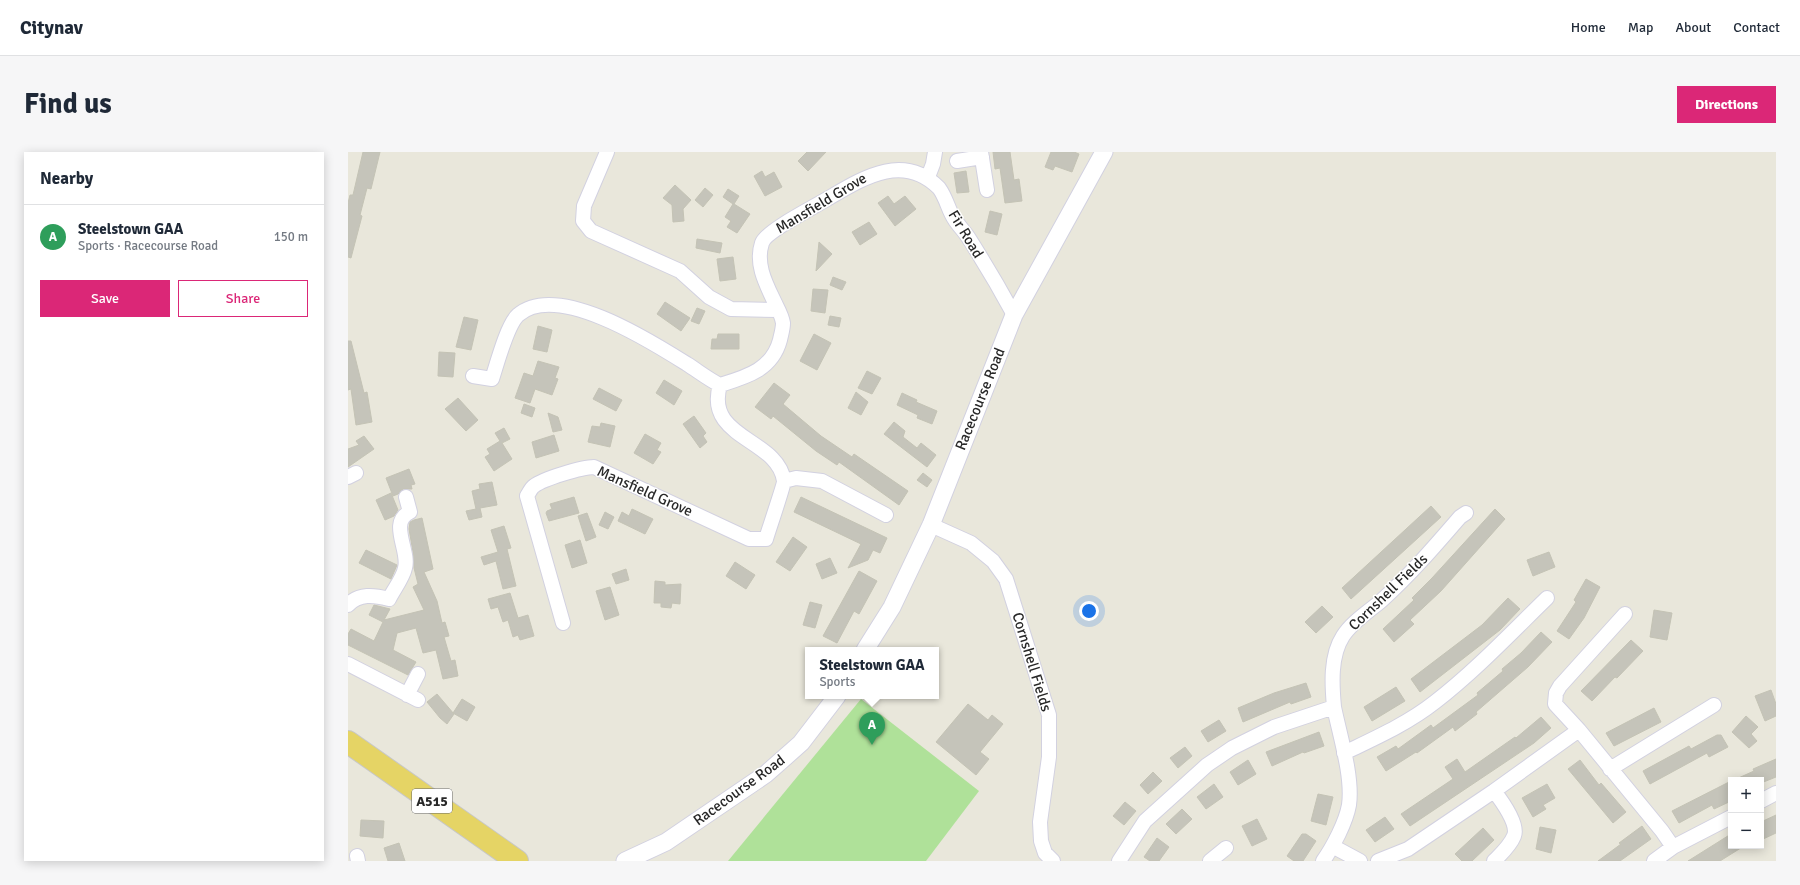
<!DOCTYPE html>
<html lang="en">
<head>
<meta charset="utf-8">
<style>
  body { margin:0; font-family:Signika,sans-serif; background:#f6f6f7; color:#1f2937 }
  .controls { position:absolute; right:12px; bottom:12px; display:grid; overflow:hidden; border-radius:0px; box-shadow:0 2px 10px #0003 }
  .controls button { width:36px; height:36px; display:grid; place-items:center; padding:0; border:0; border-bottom:1px solid #e0e1e3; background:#fff; color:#1f2937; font:20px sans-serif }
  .you { position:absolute; left:741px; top:459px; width:14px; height:14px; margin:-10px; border:3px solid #fff; border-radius:50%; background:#1a73e8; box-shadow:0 0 0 6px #1a73e833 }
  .badge { display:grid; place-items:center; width:26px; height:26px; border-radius:50%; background:#db2777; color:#fff; font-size:13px; font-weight:700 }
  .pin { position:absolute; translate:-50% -33px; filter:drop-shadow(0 1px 2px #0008) }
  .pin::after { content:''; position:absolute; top:21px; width:14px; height:12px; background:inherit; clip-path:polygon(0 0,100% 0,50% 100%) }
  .popup { position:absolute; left:457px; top:495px; width:134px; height:52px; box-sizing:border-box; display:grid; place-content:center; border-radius:0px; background:#fff; filter:drop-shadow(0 1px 3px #0005); font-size:13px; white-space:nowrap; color:#747a83 }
  .popup b { font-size:15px; color:#1f2937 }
  .popup::after { content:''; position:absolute; left:50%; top:100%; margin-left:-8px; border:8px solid transparent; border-top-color:#fff }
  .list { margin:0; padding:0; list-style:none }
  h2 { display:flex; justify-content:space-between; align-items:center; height:52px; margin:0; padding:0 16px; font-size:17px }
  h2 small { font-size:13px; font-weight:400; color:#747a83 }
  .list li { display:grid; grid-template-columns:26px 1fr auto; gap:12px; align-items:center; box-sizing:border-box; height:64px; padding:0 16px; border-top:1px solid #e0e1e3 }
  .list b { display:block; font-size:15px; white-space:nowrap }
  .list p { margin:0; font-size:13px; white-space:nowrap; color:#747a83 }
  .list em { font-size:13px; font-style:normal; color:#747a83 }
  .actions { display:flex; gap:8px; padding:12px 16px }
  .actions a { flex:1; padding:9px 0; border:1px solid #db2777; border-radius:0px; text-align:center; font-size:14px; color:#db2777 }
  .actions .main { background:#db2777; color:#fff }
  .map { position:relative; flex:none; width:1428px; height:709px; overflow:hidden; border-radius:0px }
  header { display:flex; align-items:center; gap:24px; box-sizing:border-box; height:56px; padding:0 20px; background:#fff; border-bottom:1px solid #e0e1e3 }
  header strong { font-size:19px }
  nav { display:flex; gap:22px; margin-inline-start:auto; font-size:14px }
  .intro { display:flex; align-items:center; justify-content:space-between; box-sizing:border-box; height:96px; padding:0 24px }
  h1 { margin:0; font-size:28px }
  .button { padding:10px 18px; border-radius:0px; background:#db2777; color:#fff; font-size:14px; font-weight:700 }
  main { display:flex; gap:24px; padding:0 24px }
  aside { flex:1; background:#fff; border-radius:0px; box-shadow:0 2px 10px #0003 }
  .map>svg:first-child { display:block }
</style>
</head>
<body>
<header>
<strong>Citynav</strong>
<nav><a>Home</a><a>Map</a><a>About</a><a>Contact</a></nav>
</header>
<div class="intro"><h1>Find us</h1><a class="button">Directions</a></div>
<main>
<aside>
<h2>Nearby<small></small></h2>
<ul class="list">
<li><span class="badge" style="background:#2e9e5b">A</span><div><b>Steelstown GAA</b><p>Sports · Racecourse Road</p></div><em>150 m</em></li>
</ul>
<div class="actions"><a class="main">Save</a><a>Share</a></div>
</aside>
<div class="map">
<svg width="1428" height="709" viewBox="0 0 1428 709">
  <rect width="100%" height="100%" fill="#e9e7db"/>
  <path fill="#afe199" d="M 513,547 L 631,639 L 578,709 L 380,709 Z"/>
  <path fill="#c5c4ba" stroke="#c4c3b5" d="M 15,0 L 32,0 L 23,37 L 19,36 L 12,63 L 14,64 L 3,106 L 0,105 L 0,51 L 2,43 L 5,43 Z
    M 459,0 L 478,0 L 460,19 L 450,9 Z
    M 645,0 L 662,0 L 666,28 L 671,27 L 674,49 L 657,51 L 652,16 L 647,17 Z
    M 703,0 L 726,0 L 731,2 L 724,20 L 707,14 L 705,18 L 697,15 Z
    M 414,19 L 417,25 L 426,20 L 434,35 L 417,44 L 406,24 Z
    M 618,19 L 621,40 L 609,41 L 606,21 Z
    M 327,33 L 343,48 L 335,57 L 336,69 L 325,70 L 324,53 L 315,46 Z
    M 357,36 L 365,43 L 355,55 L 347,48 Z
    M 380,37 L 391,44 L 386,52 L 402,62 L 389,81 L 379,75 L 383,69 L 377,65 L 385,52 L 375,45 Z
    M 540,44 L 546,52 L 557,44 L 568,57 L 547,74 L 530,51 Z
    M 642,59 L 654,62 L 649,83 L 637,80 Z
    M 521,70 L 529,82 L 512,93 L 504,80 Z
    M 349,87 L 374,91 L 372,101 L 348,96 Z
    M 471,90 L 484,102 L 468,119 Z
    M 385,105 L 388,127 L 372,129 L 369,107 Z
    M 485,125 L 498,130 L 494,138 L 482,133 Z
    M 465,137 L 480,138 L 477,161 L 463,159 Z
    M 317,150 L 342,166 L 333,179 L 309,162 Z
    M 349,156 L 357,159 L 351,172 L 343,169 Z
    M 482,164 L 493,166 L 491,175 L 480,173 Z
    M 116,165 L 130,168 L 123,198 L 108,195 Z
    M 190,174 L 204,178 L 199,200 L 185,197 Z
    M 370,182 L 391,182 L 391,197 L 363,197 L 364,187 L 369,187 Z
    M 466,182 L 483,191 L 469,218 L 452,209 Z
    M 0,189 L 3,189 L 16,241 L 19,240 L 24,270 L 8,273 L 3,237 L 0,238 Z
    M 91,200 L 107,201 L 105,225 L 90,224 Z
    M 190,209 L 211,215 L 207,226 L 210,227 L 204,243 L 187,237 L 182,251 L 167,246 L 176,221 L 185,224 Z
    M 519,219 L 533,226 L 524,242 L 510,236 Z
    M 316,228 L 334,239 L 326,253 L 308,241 Z
    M 426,231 L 442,243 L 435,252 L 473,284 L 504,305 L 506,302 L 560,339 L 551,353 L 491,310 L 489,313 L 468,299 L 425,264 L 423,267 L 407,255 Z
    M 251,236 L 274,248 L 268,259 L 245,247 Z
    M 508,240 L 520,250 L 513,263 L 500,256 Z
    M 554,241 L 569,248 L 568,250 L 589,259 L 584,272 L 569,266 L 570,263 L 549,253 Z
    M 110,246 L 130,268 L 118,279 L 97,257 Z
    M 176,252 L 187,256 L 184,265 L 173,261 Z
    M 200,261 L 210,265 L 214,278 L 205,280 Z
    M 346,264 L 358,281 L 355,284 L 359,290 L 352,296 L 335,272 Z
    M 546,270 L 557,279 L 555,285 L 569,296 L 573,291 L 588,303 L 579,315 L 536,282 Z
    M 253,271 L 267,274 L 262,295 L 240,290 L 244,274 L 252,275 Z
    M 156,276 L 162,287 L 154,291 L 164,307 L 146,319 L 137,305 L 142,302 L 139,297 L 152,289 L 147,281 Z
    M 297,282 L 313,291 L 309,298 L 313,300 L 305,312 L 286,301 Z
    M 206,283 L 211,299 L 188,306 L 184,290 Z
    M 16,284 L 26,297 L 0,315 L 0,297 L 11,293 L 8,289 Z
    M 61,317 L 67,332 L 63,333 L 64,337 L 55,337 L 50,342 L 45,344 L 38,326 Z
    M 575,321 L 584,328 L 579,335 L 569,328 Z
    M 144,330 L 149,353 L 132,356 L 134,365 L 121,368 L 118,359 L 128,357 L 124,339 L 132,337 L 131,332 Z
    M 43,341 L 50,358 L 46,364 L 37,368 L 28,348 Z
    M 226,345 L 231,361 L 201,369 L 198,361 L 199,359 L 204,357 L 202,352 Z
    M 453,345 L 539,386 L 532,401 L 525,398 L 520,408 L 500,416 L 513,392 L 446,360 Z
    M 1083,354 L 1093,365 L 1003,447 L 994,436 Z
    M 284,357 L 305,367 L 297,382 L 270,369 L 274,360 L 281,364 Z
    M 1147,357 L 1157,367 L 1093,439 L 1062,468 L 1066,472 L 1046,490 L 1035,477 L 1066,448 L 1064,446 L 1084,426 Z
    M 257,360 L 266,365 L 260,377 L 251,373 Z
    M 239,361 L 248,385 L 238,389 L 230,364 Z
    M 74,366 L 85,417 L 76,420 L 89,449 L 94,471 L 97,470 L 101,484 L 96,485 L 103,509 L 107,508 L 110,524 L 95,527 L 88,498 L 75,501 L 68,476 L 49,481 L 45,498 L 68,510 L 60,523 L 0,493 L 0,482 L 3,477 L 26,489 L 35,470 L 21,463 L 26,453 L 42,457 L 36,468 L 76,458 L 65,435 L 70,432 L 66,416 L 65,400 L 61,377 L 62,370 L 66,368 Z
    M 156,374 L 163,396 L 159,397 L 168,434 L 155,437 L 148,409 L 136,413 L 133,405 L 150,400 L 143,378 Z
    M 445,385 L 459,395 L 442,419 L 428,410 Z
    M 232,388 L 239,411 L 224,416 L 217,393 Z
    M 18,398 L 49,413 L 43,427 L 11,411 Z
    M 1201,400 L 1207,415 L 1185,424 L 1179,408 Z
    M 482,406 L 489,421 L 474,427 L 468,412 Z
    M 387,410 L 407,423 L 398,437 L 378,424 Z
    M 278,417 L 281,428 L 268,432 L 264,422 Z
    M 511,419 L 529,429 L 511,462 L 506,459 L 489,491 L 475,484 Z
    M 1238,427 L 1252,435 L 1236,466 L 1221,487 L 1209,479 L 1228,450 L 1226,448 Z
    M 307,429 L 317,430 L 317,433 L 333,432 L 332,452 L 324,451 L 323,456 L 313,455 L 313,451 L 306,451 Z
    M 262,435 L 271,463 L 257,468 L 248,439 Z
    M 162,441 L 170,466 L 180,463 L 186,484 L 172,488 L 170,483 L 165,485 L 160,468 L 155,470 L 150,455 L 143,457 L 140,447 Z
    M 1160,446 L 1172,457 L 1152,478 L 1072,540 L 1063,527 L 1134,473 Z
    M 462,450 L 474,453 L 467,476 L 455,473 Z
    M 974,454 L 985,465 L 968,481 L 957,470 Z
    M 1306,458 L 1324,461 L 1319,488 L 1302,485 Z
    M 1193,480 L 1204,490 L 1180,515 L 1128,560 L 1129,562 L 1107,579 L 1105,575 L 1069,601 L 1068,600 L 1038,619 L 1029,605 L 1048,594 L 1050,597 L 1083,573 L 1085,576 L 1130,543 L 1129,541 L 1155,519 L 1154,517 L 1173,501 Z
    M 1283,488 L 1295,499 L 1269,526 L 1267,525 L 1244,549 L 1233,539 Z
    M 958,531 L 963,545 L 943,552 L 942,550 L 895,570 L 890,556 L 926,541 Z
    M 1048,535 L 1057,549 L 1024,569 L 1016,555 Z
    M 1423,538 L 1428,552 L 1428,564 L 1417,569 L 1407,544 Z
    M 89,542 L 106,562 L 99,572 L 92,566 L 79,550 Z
    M 114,547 L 127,555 L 119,569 L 105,561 Z
    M 620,552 L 640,568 L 644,563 L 655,572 L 632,600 L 641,607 L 628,623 L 588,590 Z
    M 1306,556 L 1313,570 L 1266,594 L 1258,581 Z
    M 1398,564 L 1410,575 L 1403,582 L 1409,589 L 1401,596 L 1384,580 Z
    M 1193,565 L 1203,576 L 1186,591 L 1062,674 L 1053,662 L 1105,627 L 1097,615 L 1109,607 L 1117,620 L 1167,585 L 1168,586 Z
    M 871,568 L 878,579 L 860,590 L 853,579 Z
    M 971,580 L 976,594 L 956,601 L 955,600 L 924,614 L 918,600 Z
    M 1369,583 L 1373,583 L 1380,595 L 1361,605 L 1359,601 L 1302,632 L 1295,619 L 1341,594 L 1343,597 Z
    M 837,595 L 844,604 L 830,616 L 822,606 Z
    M 1428,607 L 1428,625 L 1413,631 L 1413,628 L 1386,628 L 1406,619 L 1405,617 Z
    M 900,608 L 908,622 L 890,633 L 882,620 Z
    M 1232,608 L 1251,633 L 1253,631 L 1278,660 L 1265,671 L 1220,617 Z
    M 805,620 L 814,629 L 800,642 L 792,633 Z
    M 1383,629 L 1383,649 L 1366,657 L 1364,653 L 1331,671 L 1324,659 Z
    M 866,632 L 875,645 L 858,657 L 849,645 Z
    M 1199,632 L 1207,646 L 1195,653 L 1198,657 L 1185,665 L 1174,646 Z
    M 970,642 L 985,645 L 978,673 L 963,669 Z
    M 777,650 L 788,659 L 776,673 L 765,664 Z
    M 834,657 L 844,667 L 828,682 L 818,672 Z
    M 1428,663 L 1428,681 L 1413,688 L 1413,670 Z
    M 1037,665 L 1046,677 L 1027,690 L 1018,678 Z
    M 909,667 L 919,687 L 904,694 L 894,674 Z
    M 13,668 L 36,669 L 35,686 L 12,684 Z
    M 1294,674 L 1303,687 L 1272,709 L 1250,709 L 1273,692 L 1271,691 Z
    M 1192,675 L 1208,678 L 1203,701 L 1188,697 Z
    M 1135,676 L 1146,688 L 1124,709 L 1114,709 L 1107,702 Z
    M 954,682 L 958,682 L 968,689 L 955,709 L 946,709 L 939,704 Z
    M 1383,682 L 1383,694 L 1396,694 L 1372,709 L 1340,709 Z
    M 809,686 L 821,695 L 811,709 L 802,709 L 796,705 Z
    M 51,691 L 57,709 L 40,709 L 36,696 Z"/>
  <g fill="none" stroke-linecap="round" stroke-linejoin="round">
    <defs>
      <path id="minor" d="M 259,0 L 236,54 L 235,69 L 243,79 L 332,119 L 361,145 L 383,157 L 430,158
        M 633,0 L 639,38
        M 609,9 L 634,5
        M 580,25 L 585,12 L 587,0
        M 125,224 L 144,227 C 149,212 159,173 170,163 C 209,129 304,190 339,212 C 350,219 360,227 372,233 C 398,225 424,218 432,188 C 433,183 435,177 435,171 C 434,164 430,157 427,151 C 418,132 407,112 414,91 C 418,79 466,55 479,47 C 515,26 555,0 591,36 C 599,47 600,58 607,68 C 611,74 616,79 620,85 C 636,110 652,137 666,163
        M 0,325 L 8,321
        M 436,329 L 448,326 L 474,329 L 538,363
        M 583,373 L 623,391 L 645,409 L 658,427 L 701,563 L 701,605 L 692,670 L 693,689 L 697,701 L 705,709
        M 0,453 C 11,441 26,443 41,447 C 46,437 55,426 57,416 C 62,399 40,370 62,360 L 58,345
        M 215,471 L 179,344 C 181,341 183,336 186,334 C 195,327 234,315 246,315 L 401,387 L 418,387 C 420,380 436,333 436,329 C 430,286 356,287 372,233
        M 0,512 L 70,548
        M 59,543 L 70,522
        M 1231,578 L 1207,552 L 1208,541 L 1212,534 L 1277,462
        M 996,601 C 1027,586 1059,572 1087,550 C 1127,519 1162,482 1199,446
        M 1262,617 L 1366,553
        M 1146,639 L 1231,578 L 1314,679 L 1325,695 L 1306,709
        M 1413,649 L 1428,641
        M 986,695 L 1012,709
        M 1325,695 L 1383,665
        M 9,704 L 10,709
        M 771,709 L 797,669 L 859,613 L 884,596 L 926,575 L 986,555 C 984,533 982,504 995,484 C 1004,470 1020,460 1033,449 C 1062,423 1087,394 1112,365 L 1118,361
        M 862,709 L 878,696
        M 975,709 C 985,695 998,670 1001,653 C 1005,625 992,584 986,555
        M 1030,709 L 1060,697 L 1146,639 C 1153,648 1171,672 1166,684 C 1162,694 1153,702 1146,709"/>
      <path id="tertiary" d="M 517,498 L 544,455 L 583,373 L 666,163 L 756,0
        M 277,709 L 318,690 L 418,622 L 453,591 L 489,544"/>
      <path id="trunk" d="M 0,590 L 169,709"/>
    </defs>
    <use href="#minor" stroke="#d2d1e0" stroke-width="16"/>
    <use href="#tertiary" stroke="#d2d1e0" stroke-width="19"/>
    <use href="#trunk" stroke="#c7c7c7" stroke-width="24"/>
    <use href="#minor" stroke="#fff" stroke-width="14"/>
    <use href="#tertiary" stroke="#fff" stroke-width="17"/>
    <use href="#trunk" stroke="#e5d465" stroke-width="22"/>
  </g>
  <g text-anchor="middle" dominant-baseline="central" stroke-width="3" stroke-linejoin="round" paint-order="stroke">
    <rect fill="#fff" stroke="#686868" stroke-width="1" x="64" y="637" width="40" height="24" rx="3"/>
    <g font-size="14" font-weight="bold" fill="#282828">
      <text x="84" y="649">A515</text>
    </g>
    <g font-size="15" fill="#282828" stroke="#fff">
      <text transform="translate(473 51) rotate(-31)">Mansfield Grove</text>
      <text transform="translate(618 82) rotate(59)">Fir Road</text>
      <text transform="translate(632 247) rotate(-68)">Racecourse Road</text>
      <text transform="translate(297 339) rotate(24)">Mansfield Grove</text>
      <text transform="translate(1040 440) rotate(-44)">Cornshell Fields</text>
      <text transform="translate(684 510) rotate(73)">Cornshell Fields</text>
      <text transform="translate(391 638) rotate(-36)">Racecourse Road</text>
    </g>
  </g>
</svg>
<div class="controls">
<button>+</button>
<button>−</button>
</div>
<div class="you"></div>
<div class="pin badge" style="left:524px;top:593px;background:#2e9e5b">A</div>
<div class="popup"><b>Steelstown GAA</b>Sports</div>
</div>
</main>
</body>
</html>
